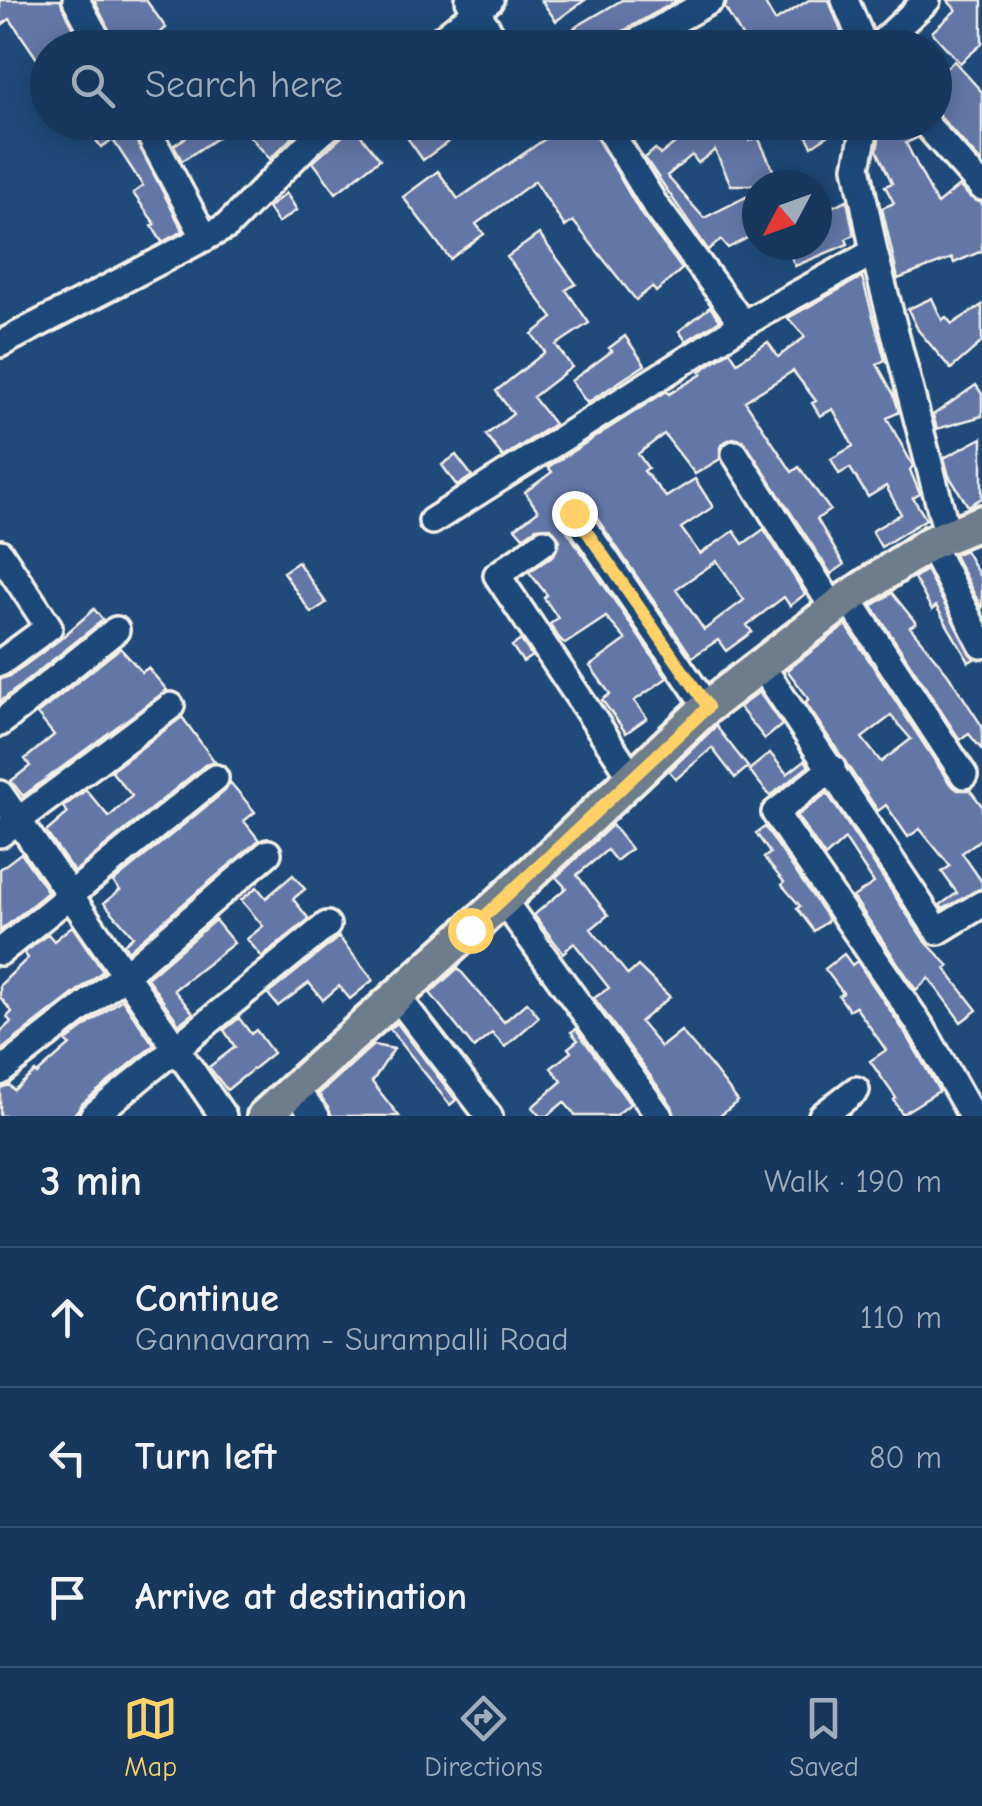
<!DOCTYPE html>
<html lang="en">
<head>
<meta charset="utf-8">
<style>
  body { margin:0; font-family:"Comic Neue",sans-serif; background:#203f62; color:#f1f3f6 }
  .compass { position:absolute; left:742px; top:170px; width:90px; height:90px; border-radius:50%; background:#17385c; box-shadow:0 5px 25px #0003; rotate:229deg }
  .stop { position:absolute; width:30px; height:30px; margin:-22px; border:8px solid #ffd166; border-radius:50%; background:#fff }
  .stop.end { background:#ffd166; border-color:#fff; box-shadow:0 2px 10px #0008 }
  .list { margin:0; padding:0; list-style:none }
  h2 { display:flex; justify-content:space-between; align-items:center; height:130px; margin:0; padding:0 40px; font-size:42px }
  h2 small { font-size:32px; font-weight:400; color:#9eacbb }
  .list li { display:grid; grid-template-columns:65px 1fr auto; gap:30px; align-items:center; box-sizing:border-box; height:140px; padding:0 40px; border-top:2px solid #365272 }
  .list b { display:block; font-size:38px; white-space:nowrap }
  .list p { margin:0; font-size:32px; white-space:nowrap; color:#9eacbb }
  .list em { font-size:32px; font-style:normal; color:#9eacbb }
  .icon { flex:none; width:55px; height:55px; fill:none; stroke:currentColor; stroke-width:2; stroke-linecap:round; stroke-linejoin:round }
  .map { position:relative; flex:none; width:982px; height:1116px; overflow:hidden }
  .search { position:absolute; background:#17385c; box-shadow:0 5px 25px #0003; left:30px; right:30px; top:30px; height:110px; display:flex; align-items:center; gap:25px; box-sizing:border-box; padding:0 35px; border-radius:55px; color:#9eacbb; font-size:38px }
  .sheet { height:550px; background:#17385c }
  nav { display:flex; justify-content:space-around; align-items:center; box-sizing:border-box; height:140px; border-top:2px solid #365272; background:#17385c; font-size:28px; color:#9eacbb }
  nav a { display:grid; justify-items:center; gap:5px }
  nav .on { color:#ffd166 }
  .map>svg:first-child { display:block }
</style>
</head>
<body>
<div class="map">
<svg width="982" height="1116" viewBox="0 0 982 1116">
  <rect width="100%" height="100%" fill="#1f4a7a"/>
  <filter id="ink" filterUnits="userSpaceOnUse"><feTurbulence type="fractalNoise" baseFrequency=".01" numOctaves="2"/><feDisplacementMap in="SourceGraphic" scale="20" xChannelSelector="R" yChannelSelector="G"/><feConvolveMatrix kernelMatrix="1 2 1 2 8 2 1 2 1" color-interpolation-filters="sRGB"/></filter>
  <g filter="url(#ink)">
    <path fill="#6377a7" stroke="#f4f1e8" stroke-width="2.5" fill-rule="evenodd" d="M 0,0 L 60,0 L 81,43 L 75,48 L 48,48 L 48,75 L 10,19 L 0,26 Z
      M 94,0 L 146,0 L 166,28 L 140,48 L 118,48 Z
      M 541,0 L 585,0 L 556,21 Z
      M 622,0 L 678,0 L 618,34 L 605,48 L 588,48 L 574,28 Z
      M 727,0 L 763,0 L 775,21 L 809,0 L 829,0 L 845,42 L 836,48 L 749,48 L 725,8 Z
      M 947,0 L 982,0 L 982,44 L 960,63 L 932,32 L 956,10 Z
      M 954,61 L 982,92 L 982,163 L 934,110 L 934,78 Z
      M 98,122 L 127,122 L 183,231 L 162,242 L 152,226 L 155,224 L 133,193 L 143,186 L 113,140 L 101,147 L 88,129 Z
      M 211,122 L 220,136 L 182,161 L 174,145 Z
      M 237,122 L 308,122 L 270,159 Z
      M 350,122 L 380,159 L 336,193 L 313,162 L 345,134 Z
      M 396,122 L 434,122 L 448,142 L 423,160 Z
      M 557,122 L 588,122 L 641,214 L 682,269 L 656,292 L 652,287 L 636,300 L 573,221 L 565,227 L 535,181 L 476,224 L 484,234 L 450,259 L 403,197 L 438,171 L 458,199 L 561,128 Z
      M 709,122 L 737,122 L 749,141 L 758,137 L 780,185 L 731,185 L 715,150 L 698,163 L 692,155 L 667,176 L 704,218 L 746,197 L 757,218 L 757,233 L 728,248 L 721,240 L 708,250 L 645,158 L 655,149 L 660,155 L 696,126 L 699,129 Z
      M 799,122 L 849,122 L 812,146 Z
      M 908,122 L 917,138 L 906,143 L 937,204 L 959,186 L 971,198 L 982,203 L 982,251 L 954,263 L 952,258 L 898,279 L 882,208 L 894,203 L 885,186 L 892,183 L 877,150 L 880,134 Z
      M 286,193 L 297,210 L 278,223 L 268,208 Z
      M 847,200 L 854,235 L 846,239 L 848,244 L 795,266 L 786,245 L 817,245 L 817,213 Z
      M 539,234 L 576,284 L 566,290 L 589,323 L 556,345 L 572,367 L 533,397 L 554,424 L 503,457 L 486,435 L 513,414 L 496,391 L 545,352 L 532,334 L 553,318 L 507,257 Z
      M 862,277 L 885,360 L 877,364 L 894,395 L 899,412 L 887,418 L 913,466 L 910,470 L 920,494 L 913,498 L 926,519 L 881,547 L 872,531 L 901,514 L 886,486 L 868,497 L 850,468 L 839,474 L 831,459 L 853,446 L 833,409 L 820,416 L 812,403 L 816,401 L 793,371 L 745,401 L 792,472 L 799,467 L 830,510 L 817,519 L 844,565 L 831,574 L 743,440 L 733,438 L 726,441 L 720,447 L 720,459 L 695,474 L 664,434 L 638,454 L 648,468 L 644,471 L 666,497 L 695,479 L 713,507 L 681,528 L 700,554 L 734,531 L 743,544 L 764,529 L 805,594 L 790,606 L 784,597 L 747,625 L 752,632 L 726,651 L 718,640 L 692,657 L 587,504 L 574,497 L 564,500 L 558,513 L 561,522 L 667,678 L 634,701 L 647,718 L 626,733 L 602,700 L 610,694 L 590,666 L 626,640 L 606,617 L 565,644 L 559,638 L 550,624 L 558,618 L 544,598 L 547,595 L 529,572 L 554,555 L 560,540 L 550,527 L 536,528 L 523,537 L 515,528 L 538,511 L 525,492 L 552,472 L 548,467 L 667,391 L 669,394 L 702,374 L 700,372 L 707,366 L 730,351 L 737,362 L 768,342 L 778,357 L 805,337 L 788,318 ZM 717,561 L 744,600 L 704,630 L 676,589 Z
      M 932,298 L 942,320 L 946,317 L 952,324 L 982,305 L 982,342 L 951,369 L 918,330 L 908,309 Z
      M 710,307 L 720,320 L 686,341 L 679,331 Z
      M 625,336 L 645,365 L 587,403 L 571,381 L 612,351 L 609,348 Z
      M 976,385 L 982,394 L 982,416 L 937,429 L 933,415 Z
      M 982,438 L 982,498 L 968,506 L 949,476 L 944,458 Z
      M 456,455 L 472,476 L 457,486 L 442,465 Z
      M 965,550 L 982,580 L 982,609 L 954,555 Z
      M 298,562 L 326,603 L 311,613 L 283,572 Z
      M 926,570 L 974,659 L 969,662 L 936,606 L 932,610 L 914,578 Z
      M 892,593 L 916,623 L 910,627 L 948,674 L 982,726 L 982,750 L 969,734 L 960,740 L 872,606 Z
      M 94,609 L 103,620 L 0,702 L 0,679 L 10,676 L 59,640 Z
      M 846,625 L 950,784 L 958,790 L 970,790 L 982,806 L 982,838 L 962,853 L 982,882 L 982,888 L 943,909 L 940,905 L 957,893 L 942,872 L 950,866 L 920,829 L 908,837 L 886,805 L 878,811 L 805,702 L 809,699 L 787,670 ZM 891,716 L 911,739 L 881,762 L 862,738 Z
      M 521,640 L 532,656 L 523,662 L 512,646 Z
      M 120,648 L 142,672 L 148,668 L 167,690 L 23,796 L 11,781 L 30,766 L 25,759 L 54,735 L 37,714 Z
      M 759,692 L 782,725 L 765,739 L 739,707 Z
      M 182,717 L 215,762 L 205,765 L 74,872 L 46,832 L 68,813 L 63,807 L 86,790 L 109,817 L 132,796 L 111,771 Z
      M 716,726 L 748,767 L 735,778 L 712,748 L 676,779 L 669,771 Z
      M 770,753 L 787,774 L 805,760 L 809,766 L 770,796 L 749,770 Z
      M 230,782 L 255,812 L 244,821 L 259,840 L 128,951 L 124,944 L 133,936 L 104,903 L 120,890 L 113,882 L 225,791 Z
      M 827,793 L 924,940 L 949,966 L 945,969 L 977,1010 L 961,1022 L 929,978 L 916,990 L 853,897 L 874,883 L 845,839 L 825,857 L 797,816 Z
      M 612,825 L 631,849 L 616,861 L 607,850 L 577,875 L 608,915 L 591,929 L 628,975 L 638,966 L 670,997 L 640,1022 L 661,1047 L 681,1031 L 712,1067 L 738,1101 L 720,1116 L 675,1116 L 672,1106 L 594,998 L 609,988 L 574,943 L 563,953 L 534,915 L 566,888 L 556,877 Z
      M 765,827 L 829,920 L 814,931 L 797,908 L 800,906 L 782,885 L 784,882 L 764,858 L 770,853 L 756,833 Z
      M 21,853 L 48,892 L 0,931 L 0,869 Z
      M 293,875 L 305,889 L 293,899 L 309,919 L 262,957 L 247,939 L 263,926 L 241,900 L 257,887 L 266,898 Z
      M 215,920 L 234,943 L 174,990 L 193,1013 L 179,1024 L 147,978 Z
      M 72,926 L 103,971 L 0,1051 L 0,1032 L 11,1022 L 7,1017 L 12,1012 L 0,997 L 0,985 L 28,958 L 24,953 L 48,934 L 54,941 Z
      M 339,937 L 373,980 L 350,999 L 339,986 L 323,1000 L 309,983 L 278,1006 L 268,994 Z
      M 844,954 L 852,965 L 857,961 L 908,1037 L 939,1091 L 902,1114 L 894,1100 L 896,1098 L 870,1061 L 886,1050 L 855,1006 L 849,1010 L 839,996 L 843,993 L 825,969 Z
      M 458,968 L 504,1022 L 527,1002 L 539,1017 L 505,1047 L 492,1033 L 474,1048 L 430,993 Z
      M 122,999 L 154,1045 L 83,1103 L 73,1116 L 0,1116 L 0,1088 L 9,1085 L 14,1090 L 35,1072 L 37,1074 L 70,1045 L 66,1041 Z
      M 239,1018 L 251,1034 L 256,1030 L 273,1053 L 227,1090 L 209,1067 L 235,1047 L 224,1030 Z
      M 397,1023 L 456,1100 L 450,1105 L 390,1029 Z
      M 576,1029 L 630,1104 L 615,1116 L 576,1116 L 564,1102 L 547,1116 L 540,1116 L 532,1107 L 562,1081 L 551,1068 L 571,1052 L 568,1048 L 578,1040 L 571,1032 Z
      M 373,1045 L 394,1049 L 372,1082 L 399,1116 L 332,1116 L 319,1094 Z"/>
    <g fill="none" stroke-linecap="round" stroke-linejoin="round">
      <defs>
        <path id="minor" d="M 76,0 L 102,48
          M 469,0 L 500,48
          M 845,0 L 865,48
          M 430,48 L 490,0
          M 626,48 L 711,0
          M 876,48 L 927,0
          M 143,122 L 205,238
          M 604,122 L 655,205 L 743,324
          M 866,122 L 857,167 L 874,252 L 948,537
          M 924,122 L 982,187
          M 0,344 L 227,226 L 311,141 L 334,122
          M 735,454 L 834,609
          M 574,513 L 707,707
          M 432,521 L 743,324 L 874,252
          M 544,542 L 497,575 L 632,777
          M 930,543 L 982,645
          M 0,553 L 49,627 L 0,663
          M 848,598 L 964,775
          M 761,665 L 938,931 L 982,904
          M 0,723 L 116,630
          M 832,768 L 775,813 L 922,1028 L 972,1116
          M 0,794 L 223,1116
          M 0,834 L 171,706
          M 503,900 L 659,1116
          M 0,952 L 215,778
          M 396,995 L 489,1116
          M 0,1072 L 127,973 L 268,853
          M 294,1089 L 316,1116
          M 93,1116 L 327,925
          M 822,1116 L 856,1090"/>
        <path id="major" d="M 264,1116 L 503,900 L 707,707 L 848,598 L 930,543 L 982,522"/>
      </defs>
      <use href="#minor" stroke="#f4f1e8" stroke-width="32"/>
      <use href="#major" stroke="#f4f1e8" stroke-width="40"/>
      <use href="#minor" stroke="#1f4a7a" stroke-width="25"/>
      <use href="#major" stroke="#6d7d8c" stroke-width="32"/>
    </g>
  </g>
  <g fill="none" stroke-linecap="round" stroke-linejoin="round" filter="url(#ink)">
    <path stroke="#ffd166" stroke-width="12" d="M 470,930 L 708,707 L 574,513"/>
  </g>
</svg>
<svg class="compass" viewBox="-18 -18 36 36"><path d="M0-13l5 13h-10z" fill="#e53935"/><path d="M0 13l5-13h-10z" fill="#9eacbb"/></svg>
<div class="stop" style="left:470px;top:930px"></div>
<div class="stop end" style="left:574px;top:513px"></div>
<div class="search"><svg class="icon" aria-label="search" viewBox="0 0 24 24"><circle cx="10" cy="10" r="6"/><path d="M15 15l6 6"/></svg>Search here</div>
</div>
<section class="sheet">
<h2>3 min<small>Walk · 190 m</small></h2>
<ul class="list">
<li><svg class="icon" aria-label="ahead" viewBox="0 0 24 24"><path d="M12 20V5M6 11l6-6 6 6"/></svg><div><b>Continue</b><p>Gannavaram - Surampalli Road</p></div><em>110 m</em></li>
<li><svg class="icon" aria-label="left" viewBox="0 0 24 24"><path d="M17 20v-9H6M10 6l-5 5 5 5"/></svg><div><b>Turn left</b></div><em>80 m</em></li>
<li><svg class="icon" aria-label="arrive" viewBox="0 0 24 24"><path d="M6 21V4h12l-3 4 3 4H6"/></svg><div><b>Arrive at destination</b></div></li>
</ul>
</section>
<nav>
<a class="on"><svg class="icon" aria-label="map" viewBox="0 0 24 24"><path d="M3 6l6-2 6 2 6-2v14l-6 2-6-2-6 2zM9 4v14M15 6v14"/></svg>Map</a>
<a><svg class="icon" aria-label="directions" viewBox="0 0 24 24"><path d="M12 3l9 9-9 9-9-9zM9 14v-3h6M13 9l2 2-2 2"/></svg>Directions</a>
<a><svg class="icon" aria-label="saved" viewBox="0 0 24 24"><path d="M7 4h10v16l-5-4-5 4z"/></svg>Saved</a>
</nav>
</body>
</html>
